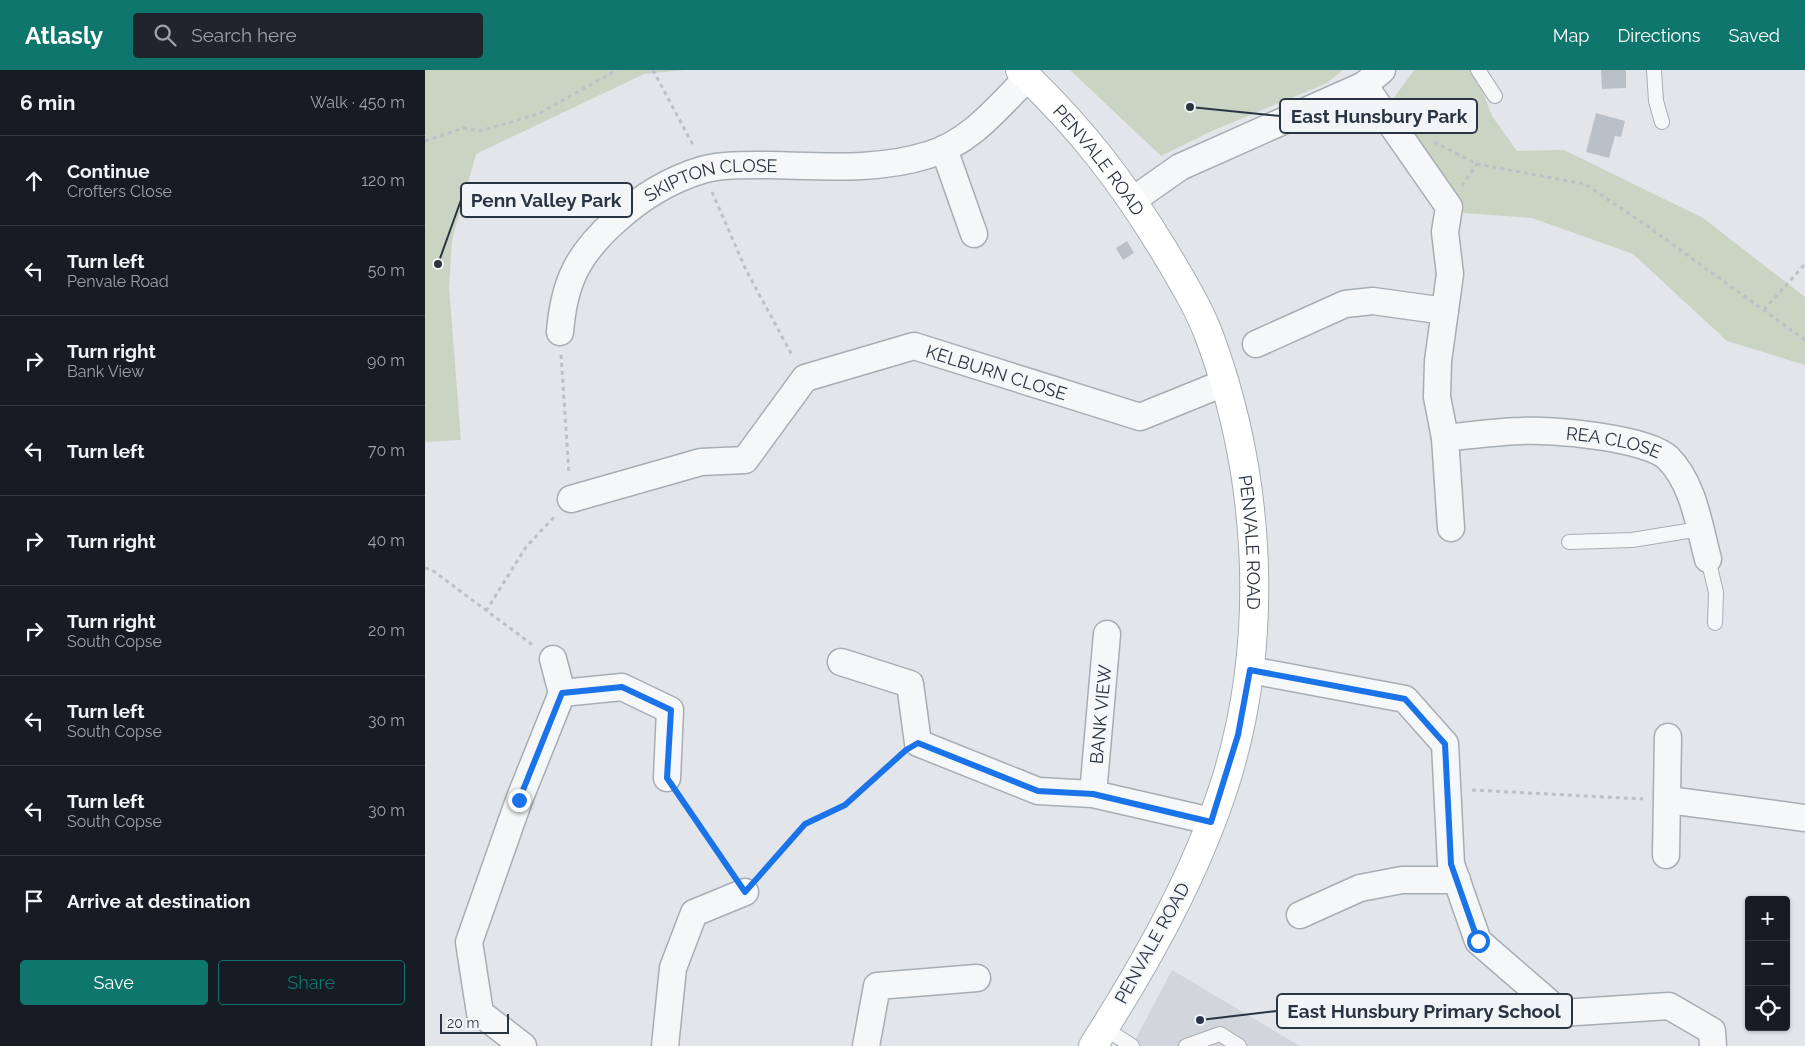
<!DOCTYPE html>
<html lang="en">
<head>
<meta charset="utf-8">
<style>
  body { margin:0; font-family:Raleway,sans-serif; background:#20242c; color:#f1f3f6 }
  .controls { position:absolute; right:15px; bottom:15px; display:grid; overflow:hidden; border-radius:5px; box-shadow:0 1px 4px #0004 }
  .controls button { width:45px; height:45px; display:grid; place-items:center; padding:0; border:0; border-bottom:1px solid #363941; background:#171b24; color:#f1f3f6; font:25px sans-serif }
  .scale { position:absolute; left:15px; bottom:12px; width:69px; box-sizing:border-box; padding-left:5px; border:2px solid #2a3543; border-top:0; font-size:14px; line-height:18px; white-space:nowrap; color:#2a3543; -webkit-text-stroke:4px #f2f5f8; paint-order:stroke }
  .stop { position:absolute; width:15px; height:15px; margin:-11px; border:4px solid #1a73e8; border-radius:50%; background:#fff }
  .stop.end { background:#1a73e8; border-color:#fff; box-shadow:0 1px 5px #0008 }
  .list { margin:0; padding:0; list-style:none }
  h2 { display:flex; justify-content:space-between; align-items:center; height:65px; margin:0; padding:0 20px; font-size:21px }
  h2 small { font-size:16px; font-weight:400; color:#9ea1a6 }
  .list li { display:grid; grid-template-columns:32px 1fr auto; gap:15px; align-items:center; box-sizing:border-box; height:90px; padding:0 20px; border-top:1px solid #363941 }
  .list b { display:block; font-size:19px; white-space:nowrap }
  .list p { margin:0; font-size:16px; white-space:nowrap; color:#9ea1a6 }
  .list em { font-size:16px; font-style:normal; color:#9ea1a6 }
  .actions { display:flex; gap:10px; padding:15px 20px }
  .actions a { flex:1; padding:11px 0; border:1px solid #0f766e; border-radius:5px; text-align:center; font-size:18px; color:#0f766e }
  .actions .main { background:#0f766e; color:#fff }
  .icon { flex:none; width:28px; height:28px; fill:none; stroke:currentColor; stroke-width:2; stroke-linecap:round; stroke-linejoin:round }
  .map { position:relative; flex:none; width:1380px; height:976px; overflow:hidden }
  header { display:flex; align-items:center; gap:30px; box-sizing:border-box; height:70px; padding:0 25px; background:#0f766e; color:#fff }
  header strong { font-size:24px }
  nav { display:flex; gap:28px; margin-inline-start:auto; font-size:18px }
  .search { width:350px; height:45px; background:#20242c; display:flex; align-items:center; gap:12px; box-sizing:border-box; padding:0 18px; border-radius:5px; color:#9ea1a6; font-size:19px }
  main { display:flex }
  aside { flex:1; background:#171b24 }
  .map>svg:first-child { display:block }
</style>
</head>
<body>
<header>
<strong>Atlasly</strong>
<div class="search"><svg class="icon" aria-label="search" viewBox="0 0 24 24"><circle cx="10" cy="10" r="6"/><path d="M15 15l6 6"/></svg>Search here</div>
<nav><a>Map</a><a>Directions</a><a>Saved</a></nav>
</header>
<main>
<aside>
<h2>6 min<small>Walk · 450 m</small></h2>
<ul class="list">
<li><svg class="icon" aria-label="ahead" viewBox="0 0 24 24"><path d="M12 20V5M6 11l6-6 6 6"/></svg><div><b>Continue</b><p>Crofters Close</p></div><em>120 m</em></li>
<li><svg class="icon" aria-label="left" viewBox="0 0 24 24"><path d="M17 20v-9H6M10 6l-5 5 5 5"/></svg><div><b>Turn left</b><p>Penvale Road</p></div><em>50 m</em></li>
<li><svg class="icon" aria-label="right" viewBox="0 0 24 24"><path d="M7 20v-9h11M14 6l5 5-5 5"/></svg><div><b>Turn right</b><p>Bank View</p></div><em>90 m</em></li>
<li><svg class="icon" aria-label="left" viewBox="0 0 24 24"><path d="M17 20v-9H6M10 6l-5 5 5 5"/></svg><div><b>Turn left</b></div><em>70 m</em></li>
<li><svg class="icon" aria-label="right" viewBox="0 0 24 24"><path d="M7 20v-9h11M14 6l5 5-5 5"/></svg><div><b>Turn right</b></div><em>40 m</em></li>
<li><svg class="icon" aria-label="right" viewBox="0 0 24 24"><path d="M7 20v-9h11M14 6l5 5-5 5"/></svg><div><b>Turn right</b><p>South Copse</p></div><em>20 m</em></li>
<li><svg class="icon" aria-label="left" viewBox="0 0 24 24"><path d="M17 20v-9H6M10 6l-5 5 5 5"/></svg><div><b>Turn left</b><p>South Copse</p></div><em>30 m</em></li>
<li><svg class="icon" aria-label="left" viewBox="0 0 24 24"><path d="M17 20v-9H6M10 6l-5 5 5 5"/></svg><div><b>Turn left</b><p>South Copse</p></div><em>30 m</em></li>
<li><svg class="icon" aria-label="arrive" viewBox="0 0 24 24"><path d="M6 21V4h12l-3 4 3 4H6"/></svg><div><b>Arrive at destination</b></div></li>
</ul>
<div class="actions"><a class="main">Save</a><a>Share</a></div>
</aside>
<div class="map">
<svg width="1380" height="976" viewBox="0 0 1380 976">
  <rect width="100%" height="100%" fill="#e2e6ea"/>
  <path fill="#d0d6dc" d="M 747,900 L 875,976 L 707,976 Z"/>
  <path fill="#c9d4c3" d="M 0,0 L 260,0 L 219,4 L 51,84 L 27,170 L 24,217 L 36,370 L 0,372 Z
    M 645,0 L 918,0 L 902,13 L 789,60 L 736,86 Z
    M 989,0 L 1045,0 L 1052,7 L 1067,46 L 1092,81 L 1139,80 L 1278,148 L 1380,227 L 1380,295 L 1302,271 L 1208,184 L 1107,148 L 1039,143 L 966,32 Z"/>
  <path fill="#b9c0c8" d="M 1176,0 L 1201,0 L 1201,18 L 1177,19 Z
    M 1171,43 L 1200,51 L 1196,67 L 1190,66 L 1184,88 L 1161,82 Z
    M 702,171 L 709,183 L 698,190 L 691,178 Z"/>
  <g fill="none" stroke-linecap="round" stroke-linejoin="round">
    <defs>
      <path id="lane" d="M 1053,0 L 1070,26
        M 1229,0 L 1231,31 L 1237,52
        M 1144,472 L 1207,470 L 1275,459
        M 1283,489 L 1291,522 L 1290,553
        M 679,958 L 707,976
        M 761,976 L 795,964 L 814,976"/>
      <g id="street">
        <path d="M 939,15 L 1024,137 L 1020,162 L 1025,204 L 1013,291 L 1012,327 L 1020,368 L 1026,458"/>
        <path d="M 519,79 L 549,164"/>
        <path d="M 708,130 L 755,97 L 939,15 L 957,0"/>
        <path id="s1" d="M 135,262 C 139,213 152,185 190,151 C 215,128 244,110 277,100 C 298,94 323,95 345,95 C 397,96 453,101 503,85 C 545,73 573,37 603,7"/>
        <path d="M 831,274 L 920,234 L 948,231 L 1020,241"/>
        <path id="s2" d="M 1020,368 C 1045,365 1071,362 1096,361 C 1126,359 1223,368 1243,388 C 1269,414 1274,456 1283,489"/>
        <path id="s3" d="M 146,429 L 276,392 L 320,390 L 380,308 L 489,276 L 715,347 L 799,313"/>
        <path d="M 416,592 L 485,614 L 493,673 L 613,721 L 668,724 L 786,751"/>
        <path d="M 825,600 L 980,629 L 1020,674 L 1026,794 L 1053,871 L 1136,943 L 1244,936 L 1287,961 L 1288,976"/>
        <path d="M 137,623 L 197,617 L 245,640 L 242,708"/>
        <path id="s4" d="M 668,724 L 682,564"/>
        <path d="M 1243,730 L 1380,748"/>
        <path d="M 1241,785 L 1243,667"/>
        <path d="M 875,845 L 935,818 L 977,810 L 1032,810"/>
        <path d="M 98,976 L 55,943 L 44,872 L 94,730 L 137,623 L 128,589"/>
        <path d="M 240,976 L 248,898 L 269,843 L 320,822"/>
        <path d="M 441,976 L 452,916 L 552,908"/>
      </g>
      <g id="secondary">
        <path id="s5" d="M 595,0 C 655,57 697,111 740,182 C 756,209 774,238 785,268 C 836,407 845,568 801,710 C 771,805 721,893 668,976"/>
      </g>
    </defs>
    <use href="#lane" stroke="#a7adb5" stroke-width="16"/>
    <use href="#street" stroke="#a7adb5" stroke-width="29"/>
    <use href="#secondary" stroke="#a7adb5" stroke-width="30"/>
    <path stroke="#bcc1c6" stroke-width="3" stroke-dasharray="4 4" stroke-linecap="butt" d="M 228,0 L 269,77
      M 0,71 L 38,58 L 55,61 L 113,44 L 192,0
      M 1009,72 L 1052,94 L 1160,114 L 1218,153 L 1380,270
      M 1037,116 L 1052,94
      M 287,122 L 321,200 L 368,287
      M 1339,240 L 1380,194
      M 136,285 L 144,404
      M 0,498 L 7,500 L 109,576
      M 61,541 L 101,477 L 130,446
      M 1047,720 L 1218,729
      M 256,728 L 306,801
      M 335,804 L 381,754 L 420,735 L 474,686"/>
    <use href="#lane" stroke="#f5f7f9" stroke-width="14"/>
    <use href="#street" stroke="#f5f7f9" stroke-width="26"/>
    <use href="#secondary" stroke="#fff" stroke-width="28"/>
  </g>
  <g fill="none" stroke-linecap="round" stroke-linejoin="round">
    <path stroke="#1a73e8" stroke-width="6" d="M 94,730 L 137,623 L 197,617 L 246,640 L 242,708 L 320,822 L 380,754 L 420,735 L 481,680 L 493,673 L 613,721 L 668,724 L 786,752 L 813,665 L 825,600 L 980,629 L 1020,674 L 1026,794 L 1053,871"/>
  </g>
  <g text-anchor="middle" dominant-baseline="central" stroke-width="4" stroke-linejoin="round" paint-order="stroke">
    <g font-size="18" fill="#2a3543" stroke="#f2f5f8">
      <text stroke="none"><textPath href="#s5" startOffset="120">PENVALE ROAD</textPath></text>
      <text stroke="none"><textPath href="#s1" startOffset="236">SKIPTON CLOSE</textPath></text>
      <text stroke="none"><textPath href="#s3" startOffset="481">KELBURN CLOSE</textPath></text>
      <text stroke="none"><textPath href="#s2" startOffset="170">REA CLOSE</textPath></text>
      <text stroke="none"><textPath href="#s5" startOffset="540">PENVALE ROAD</textPath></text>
      <text stroke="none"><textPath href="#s4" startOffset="80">BANK VIEW</textPath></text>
      <text transform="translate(727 873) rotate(-61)">PENVALE ROAD</text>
    </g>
  </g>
  <path fill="none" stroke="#2a3543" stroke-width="2" d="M765 37L855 46M13 194L36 130M775 950L852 941"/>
  <g fill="#2a3543" stroke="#f2f5f8" stroke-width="2">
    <circle cx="765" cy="37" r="5"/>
    <circle cx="13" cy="194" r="5"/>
    <circle cx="775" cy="950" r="5"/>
  </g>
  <g fill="#f2f5f8" stroke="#2a3543" stroke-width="2">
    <rect x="855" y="29" width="197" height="34" rx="5"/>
    <rect x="36" y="113" width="171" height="34" rx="5"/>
    <rect x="852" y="924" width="295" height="34" rx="5"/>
  </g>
  <g font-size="19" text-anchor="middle" font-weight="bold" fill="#2a3543">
    <text x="954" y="53">East Hunsbury Park</text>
    <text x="121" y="137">Penn Valley Park</text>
    <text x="999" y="948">East Hunsbury Primary School</text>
  </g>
</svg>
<div class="controls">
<button>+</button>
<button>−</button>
<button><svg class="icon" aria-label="locate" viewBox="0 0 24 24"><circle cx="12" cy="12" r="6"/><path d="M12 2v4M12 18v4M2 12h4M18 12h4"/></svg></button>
</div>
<div class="scale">20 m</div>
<div class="stop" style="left:1053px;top:871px"></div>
<div class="stop end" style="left:94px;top:730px"></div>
</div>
</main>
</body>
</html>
